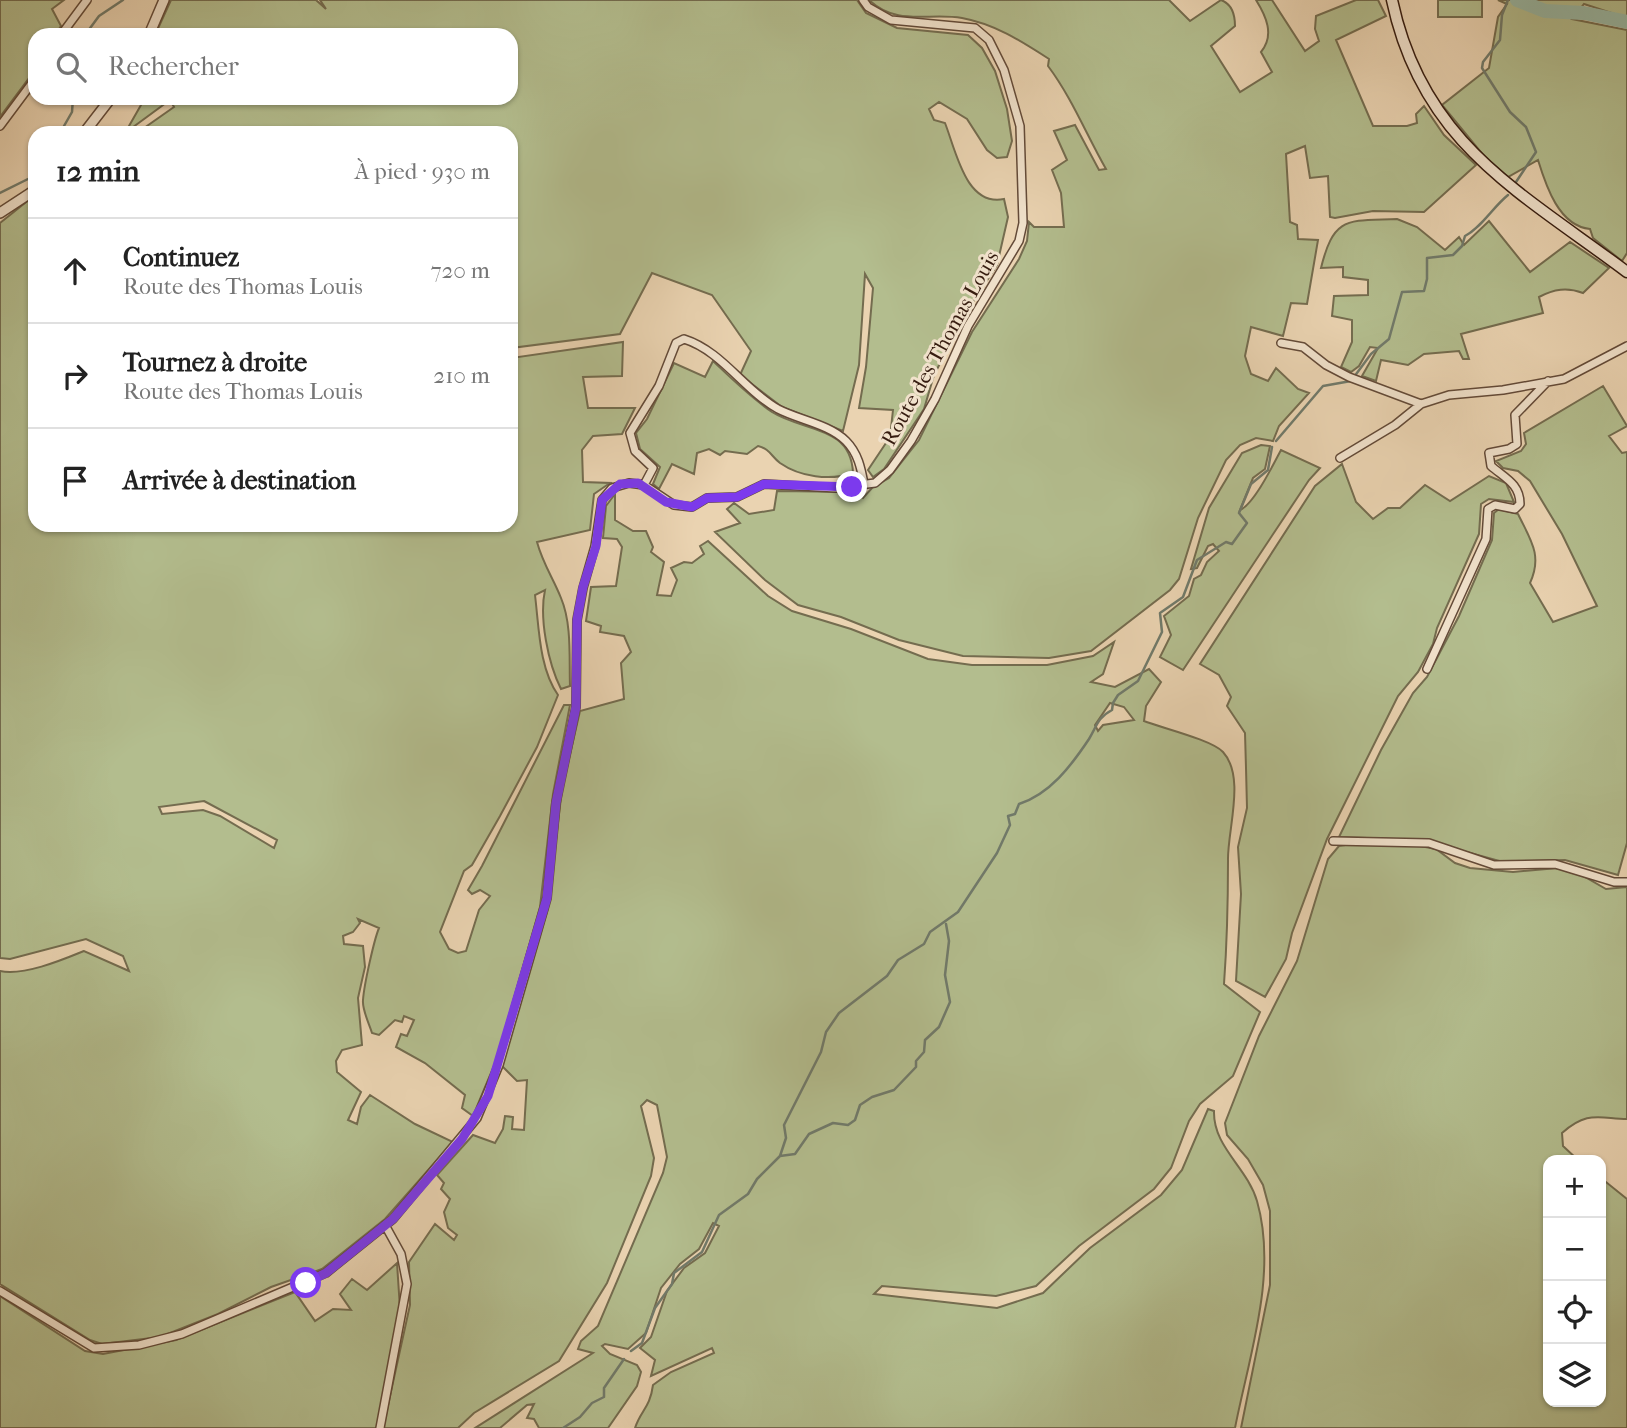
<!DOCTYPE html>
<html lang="fr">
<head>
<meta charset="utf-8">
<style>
  body { margin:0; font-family:"IM FELL French Canon",serif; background:#f6f6f6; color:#222 }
  .controls { position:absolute; right:21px; bottom:21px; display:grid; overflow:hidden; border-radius:14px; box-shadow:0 2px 5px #0004 }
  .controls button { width:63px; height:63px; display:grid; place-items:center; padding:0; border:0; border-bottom:2px solid #e0e0e0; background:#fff; color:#222; font:35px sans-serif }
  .stop { position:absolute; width:21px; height:21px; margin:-16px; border:5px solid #7c3aed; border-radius:50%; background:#fff }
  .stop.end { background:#7c3aed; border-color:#fff; box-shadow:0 2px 7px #0008 }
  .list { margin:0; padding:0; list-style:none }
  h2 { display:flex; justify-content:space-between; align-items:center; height:91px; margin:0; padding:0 28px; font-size:30px }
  h2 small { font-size:23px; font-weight:400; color:#767676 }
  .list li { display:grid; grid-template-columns:46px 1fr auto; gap:21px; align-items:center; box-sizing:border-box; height:105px; padding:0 28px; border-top:2px solid #e0e0e0 }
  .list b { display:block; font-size:26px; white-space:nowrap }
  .list p { margin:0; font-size:23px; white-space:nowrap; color:#767676 }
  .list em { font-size:23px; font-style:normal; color:#767676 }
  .icon { flex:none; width:38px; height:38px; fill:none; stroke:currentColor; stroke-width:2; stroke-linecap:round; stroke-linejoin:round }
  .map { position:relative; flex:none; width:1627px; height:1428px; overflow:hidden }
  .search { position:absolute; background:#fff; box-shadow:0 2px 5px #0004; left:28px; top:28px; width:490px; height:77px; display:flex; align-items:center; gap:18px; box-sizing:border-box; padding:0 24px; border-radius:21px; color:#767676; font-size:26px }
  .panel { position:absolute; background:#fff; box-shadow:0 2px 5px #0004; left:28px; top:126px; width:490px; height:406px; border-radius:21px }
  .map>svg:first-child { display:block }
</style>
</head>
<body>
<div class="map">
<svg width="1627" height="1428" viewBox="0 0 1627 1428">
  <rect width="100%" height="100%" fill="#ead3b1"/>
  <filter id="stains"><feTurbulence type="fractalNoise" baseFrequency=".00286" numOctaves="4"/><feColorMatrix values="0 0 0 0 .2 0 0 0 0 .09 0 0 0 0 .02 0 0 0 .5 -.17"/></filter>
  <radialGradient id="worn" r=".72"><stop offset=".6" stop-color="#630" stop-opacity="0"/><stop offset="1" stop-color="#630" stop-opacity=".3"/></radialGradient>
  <path fill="#b3bd8e" stroke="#746c4f" stroke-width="2" fill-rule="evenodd" d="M 0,0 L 64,0 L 52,9 L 61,26 L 55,35 L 35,35 L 35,70 L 0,117 Z
    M 171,0 L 316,0 L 326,9 L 320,0 L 857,0 L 866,13 L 897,28 L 968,35 L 982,48 L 995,71 L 1007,109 L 1012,141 L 1007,157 L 997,158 L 987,150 L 967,119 L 939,102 L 929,109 L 934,120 L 945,123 C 956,151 966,207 1004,199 L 1008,217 L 997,265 L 969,308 L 934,375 L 924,409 L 884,469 L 873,477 L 868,470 L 890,437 L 893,410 L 859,408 L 866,367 L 873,288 L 865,274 L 859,365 L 843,431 L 782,407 L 740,375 L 751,351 L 712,295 L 652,273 L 620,334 L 511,348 L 511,133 L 137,133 L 174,107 L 170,100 L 125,133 L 145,98 L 511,98 L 511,35 L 155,35 Z
    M 869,0 L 1169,0 L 1190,21 L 1221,0 C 1232,4 1235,14 1235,26 L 1211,46 L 1240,92 L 1272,72 L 1261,52 C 1275,35 1266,16 1256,0 L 1272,0 L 1305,51 L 1319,41 L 1315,29 L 1316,16 L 1356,0 L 1378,0 L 1386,16 L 1336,40 L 1373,126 L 1407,126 L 1417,123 L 1416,114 L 1424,106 L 1444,135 L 1476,165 L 1424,212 L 1373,211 L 1335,218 L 1330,217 L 1328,176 L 1310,178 L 1305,146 L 1286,154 L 1290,222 L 1297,225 L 1298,239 L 1318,240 L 1307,304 L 1291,303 L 1283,336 L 1251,327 L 1245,356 L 1251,374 L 1268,381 L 1276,368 L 1298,389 L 1309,393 L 1279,426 L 1273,441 L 1256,438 L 1240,445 L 1226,460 L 1198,518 L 1179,579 L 1170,590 L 1091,651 L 1049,658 L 963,656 L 899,640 L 841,617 L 798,605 L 765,580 L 715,532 L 740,523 L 727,509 L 734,503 L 749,514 L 774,510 L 777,491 L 854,492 L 863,498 L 872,488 L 889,478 L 919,440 L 972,332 L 1019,259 L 1027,241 L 1029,222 L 1034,227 L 1064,227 L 1061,193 L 1052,170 L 1067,160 L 1054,131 L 1075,125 L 1099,170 L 1106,169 C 1086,134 1072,98 1048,66 L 1049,59 C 1021,41 995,24 962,18 C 928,12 898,27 869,0 Z
    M 1438,0 L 1482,0 L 1482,17 L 1438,17 Z
    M 1498,0 L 1627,0 L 1627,18 L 1584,4 L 1572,19 L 1627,30 L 1627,253 L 1622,261 L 1593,238 L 1590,229 C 1559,226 1546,186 1538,160 L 1508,177 L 1484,156 L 1442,105 L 1489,68 L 1498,17 L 1507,4 Z
    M 35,195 L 35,525 L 511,525 L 511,358 L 623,342 L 622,376 L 583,377 L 588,408 L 635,408 L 622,434 L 593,436 L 582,450 L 583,482 L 610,483 L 594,494 L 590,530 L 537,542 C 543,564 553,578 561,598 C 572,624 569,658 570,686 L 561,689 C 548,663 539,618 545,590 L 535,595 C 539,627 539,668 558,695 L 537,747 L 500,816 L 472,865 L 464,871 L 440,932 L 449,949 L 458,953 L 466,951 L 479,910 L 490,896 L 480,890 L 472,894 L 468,890 L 482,866 L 564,705 L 570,705 L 553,794 L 540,907 L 496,1061 L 473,1116 L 462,1108 L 465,1095 L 425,1063 L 396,1047 L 401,1034 L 407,1036 L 414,1020 L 404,1016 L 402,1022 L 395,1020 L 379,1035 L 372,1033 C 369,1023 362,1010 363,1000 C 364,985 374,940 379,928 L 358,919 L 360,923 L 353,932 L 343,936 L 344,944 L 363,946 L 365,967 L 358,998 L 362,1045 L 342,1050 L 336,1061 L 337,1072 L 361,1092 L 348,1120 L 357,1124 L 361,1107 L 370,1095 L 415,1124 L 453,1142 L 385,1219 L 322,1269 L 271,1287 L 218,1314 L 160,1337 L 102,1344 L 90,1340 L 0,1284 L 0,971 C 24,976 62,960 84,951 L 129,971 L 123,956 L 86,939 L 10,959 L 0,958 L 0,223 ZM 204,801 L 277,840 L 274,848 L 220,816 L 203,810 L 162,814 L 159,807 Z
    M 1397,219 L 1417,227 L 1445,250 L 1459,237 L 1464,245 L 1489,221 L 1530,272 L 1570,242 L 1609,268 L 1583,293 C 1567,287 1554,289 1539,297 L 1543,313 L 1461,334 L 1469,359 L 1463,359 L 1459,351 L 1424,354 L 1408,365 L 1381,360 L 1376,381 L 1362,376 L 1378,348 L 1370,347 L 1359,366 L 1351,372 L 1341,367 L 1352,342 L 1352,320 L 1332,316 L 1334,296 L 1368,295 L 1368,280 L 1343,277 L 1343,267 L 1321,268 C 1334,215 1348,221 1397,219 Z
    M 713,361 C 732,379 750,397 772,412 C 803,432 851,425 853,473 C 830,481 800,477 780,463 C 771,456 770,449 758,446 L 747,454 L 725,451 L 720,455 L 709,449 L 697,453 L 694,474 L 672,464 L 659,489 L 653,484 L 660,467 L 640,449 L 636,433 L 647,419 L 674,363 L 705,377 Z
    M 1603,386 L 1627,426 L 1609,436 L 1622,453 L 1627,452 L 1627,843 L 1618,875 L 1565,860 L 1503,862 L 1423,840 L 1339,837 L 1381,750 L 1413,693 L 1427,677 L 1459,616 L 1492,540 L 1494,513 L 1499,509 L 1518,514 C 1530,539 1543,555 1530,583 L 1553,622 L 1597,606 L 1562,534 L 1530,481 L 1518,471 L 1503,468 L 1496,461 L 1521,451 L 1526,444 L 1524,433 Z
    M 1261,445 L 1270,446 L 1265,469 L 1253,478 L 1240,510 C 1254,504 1273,465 1281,450 L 1320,468 L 1309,480 L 1183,670 L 1160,657 L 1171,635 L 1164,616 L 1189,596 L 1194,579 L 1201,575 L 1207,562 L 1219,551 L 1213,544 L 1208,546 L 1197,568 L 1191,569 L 1209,508 L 1242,453 Z
    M 1342,464 L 1356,502 L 1373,519 L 1388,508 L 1400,508 L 1425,485 L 1450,501 L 1489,476 L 1506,483 L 1514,502 L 1489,499 L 1481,504 L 1479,534 L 1437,628 L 1433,644 L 1418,672 L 1398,696 L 1327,839 L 1292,933 L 1286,959 L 1265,997 L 1236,981 L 1241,894 L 1238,847 L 1247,808 L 1246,768 L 1245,733 L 1227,706 L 1231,697 L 1219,675 L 1200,664 L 1315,486 Z
    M 615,494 L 615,520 L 633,531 L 646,531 L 653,547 L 651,552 L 664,562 L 657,595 L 671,596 L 677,580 L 671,568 L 684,562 L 692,563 L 704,554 L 700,546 L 708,541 L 768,596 L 792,611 L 851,629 L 928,659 L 972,665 L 1047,665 L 1093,656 L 1114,642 L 1103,674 L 1091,682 L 1115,687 L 1149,669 L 1161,682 L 1146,706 L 1144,721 C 1162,728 1212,740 1223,752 C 1246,777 1227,831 1228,861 C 1228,903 1227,943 1224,984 L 1260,1012 L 1233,1076 L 1200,1104 L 1189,1121 L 1171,1168 L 1154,1189 L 1079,1246 L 1036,1286 L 996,1296 L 882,1286 L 874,1294 L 997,1308 L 1043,1293 L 1090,1248 L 1161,1195 L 1182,1170 L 1208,1109 L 1214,1111 C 1213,1147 1247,1167 1257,1201 C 1278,1274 1249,1356 1235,1428 L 635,1428 C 641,1410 650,1408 653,1385 L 671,1372 L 714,1353 L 712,1348 L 651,1376 L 655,1360 L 640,1348 L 651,1337 L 667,1291 L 684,1268 L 705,1253 L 719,1226 L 713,1223 L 699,1249 L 680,1264 L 661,1288 L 646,1333 L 628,1349 L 605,1344 L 602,1346 L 610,1354 L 637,1365 L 641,1372 L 637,1386 L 608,1428 L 539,1428 L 534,1419 L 527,1418 L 534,1404 L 527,1405 L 500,1428 L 475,1428 L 593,1353 L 578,1349 L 581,1341 L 598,1326 L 663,1173 L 667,1157 L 657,1105 L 647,1100 L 641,1106 L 654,1158 L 651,1176 L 607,1283 L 559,1361 L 474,1413 L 458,1428 L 383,1428 L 410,1305 L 409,1262 L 435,1224 L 454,1240 L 457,1235 L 448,1228 L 444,1212 L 450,1199 L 441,1189 L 444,1183 L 437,1175 L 473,1135 L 495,1143 L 503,1129 L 505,1116 L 513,1117 L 512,1129 L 524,1130 L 527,1080 L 517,1081 L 502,1066 L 548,908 L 562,789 L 580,711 L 624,699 L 621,663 L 631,652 L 624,636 L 600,632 L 601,626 L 586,621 L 591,587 L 616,586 L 622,547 L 617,539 L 603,538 L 606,506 ZM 1110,703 L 1124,707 L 1134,720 L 1103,725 L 1098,731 L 1095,725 Z
    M 1352,844 L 1420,846 L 1436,849 L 1455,863 L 1470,868 L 1513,872 L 1558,868 L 1578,873 L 1606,889 L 1627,887 L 1627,1119 C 1597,1118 1587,1111 1562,1133 L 1563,1146 L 1578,1160 L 1548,1160 L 1548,1402 L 1601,1402 L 1601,1178 L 1627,1199 L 1627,1428 L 1241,1428 L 1270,1285 L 1270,1211 L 1263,1185 L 1248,1159 L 1227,1135 L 1225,1123 L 1259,1036 L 1297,961 L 1328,859 L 1339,846 Z
    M 397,1263 L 400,1309 L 377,1428 L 0,1428 L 0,1296 L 85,1351 L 103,1354 L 176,1340 L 295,1292 L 315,1321 L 333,1309 L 351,1310 L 340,1294 L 352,1279 L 367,1290 Z"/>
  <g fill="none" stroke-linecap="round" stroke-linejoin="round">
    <path stroke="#717a6a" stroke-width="2.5" d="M 1508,0 L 1502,15 L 1500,40 L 1483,62 L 1482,68 L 1510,112 L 1526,127 L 1536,152 L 1516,182
      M 85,35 L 99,16 L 123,0
      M 60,133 L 72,112 L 73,98
      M 0,193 L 30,178 L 35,171
      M 1276,441 L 1323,386 L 1351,381 L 1371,354 L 1389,339 L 1402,292 L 1424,291 L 1427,279 L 1427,258 L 1453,255 L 1462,246 L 1465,236 C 1482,227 1492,208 1508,195
      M 780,1156 L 795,1154 L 809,1134 L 833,1123 L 848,1125 L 855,1120 L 860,1105 L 872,1097 L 894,1090 L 916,1067 L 916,1061 L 924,1052 L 925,1040 L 939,1027 L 950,1002 L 945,975 L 949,941 L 946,924
      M 631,1351 L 642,1343 L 655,1308 L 672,1284 L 674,1273 L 702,1252 L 719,1215 L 748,1194 L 757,1179 L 780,1156 L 786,1138 L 784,1125 L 821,1052 L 826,1032 L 839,1013 L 887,976 L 898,960 L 924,944 L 930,932 L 958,912 L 997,853 L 1010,825 L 1008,816 L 1015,814 L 1019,804 C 1050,794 1071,766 1089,739 C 1097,726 1097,718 1112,710 L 1113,703 L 1118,695 L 1138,681 L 1162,632 L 1160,613 L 1183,597 L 1197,560 L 1226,542 L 1232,544 L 1247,523 L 1239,513 L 1251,484 L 1268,470 L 1272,447
      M 563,1428 L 580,1417 L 592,1403 L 604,1397 L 604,1388 L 624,1359"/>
    <path stroke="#99b9a6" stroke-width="14" d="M 1517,0 L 1545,11 L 1584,13 L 1627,22"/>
    <defs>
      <path id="minor" d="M 61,35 L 87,0
        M 0,126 L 35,79
        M 1281,343 L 1303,347 L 1326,365 L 1349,377 L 1421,404 L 1449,395 L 1503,390 L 1564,379 L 1627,346
        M 1340,458 L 1395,425 L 1421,404
        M 644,485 L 653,468 L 635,451 L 630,433 L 659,386 L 676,343 L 684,339 C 722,351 744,390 778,409 C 799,420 829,424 846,441 C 858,453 861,468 864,484
        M 1427,669 L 1486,539 L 1488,509 L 1495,505 L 1515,509 L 1520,504 C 1520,484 1505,478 1491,466 L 1489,453 L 1509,449 L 1517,444 L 1515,415 L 1548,381
        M 1333,841 L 1429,843 L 1494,865 L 1555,864 L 1614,882 L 1627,882
        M 0,1291 L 94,1348 L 139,1345 L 182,1334 L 326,1273 L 393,1219 L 477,1118 L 499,1065 L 547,898 L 556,803 L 576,707 L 577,620 L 583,588 L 595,546 L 602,500 L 612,488 L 629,483 L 644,485 L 674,505 L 692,507 L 707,498 L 737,497 L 764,484 L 836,488 L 875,483 L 890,470 L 911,441 L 935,399 L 968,326 L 1019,241 L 1023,223 L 1020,126 L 1004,70 L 989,40 L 975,28 L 891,20 L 868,7 L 863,0
        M 380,1428 L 407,1284 L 401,1254 L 385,1225"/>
      <path id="tertiary" d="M 149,35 L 164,0
        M 84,133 L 111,98
        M 0,213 L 35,190"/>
      <path id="secondary" d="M 1392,0 C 1422,143 1519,191 1627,272"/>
    </defs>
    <use href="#minor" stroke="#634a38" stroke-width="10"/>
    <use href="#tertiary" stroke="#634a38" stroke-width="12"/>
    <use href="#secondary" stroke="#361c10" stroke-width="13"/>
    <use href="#minor" stroke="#f1e2cc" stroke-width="7"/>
    <use href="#tertiary" stroke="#f1e2cc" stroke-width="9"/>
    <use href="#secondary" stroke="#f1e2cc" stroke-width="10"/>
  </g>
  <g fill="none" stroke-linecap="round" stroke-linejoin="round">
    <path stroke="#7c3aed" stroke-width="9" d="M 306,1283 L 326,1273 L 393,1219 L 462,1139 L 488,1096 L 547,898 L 556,803 L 576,707 L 577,620 L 583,587 L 596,546 L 602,500 L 620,484 L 638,483 L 666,502 L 692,507 L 707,498 L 737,497 L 764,484 L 852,487"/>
  </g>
  <g text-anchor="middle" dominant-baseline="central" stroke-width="6" stroke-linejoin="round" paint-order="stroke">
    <g font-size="21" fill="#361c10" stroke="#f1e2cc">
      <text transform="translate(940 348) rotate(-61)">Route des Thomas Louis</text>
    </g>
  </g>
  <rect width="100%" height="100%" filter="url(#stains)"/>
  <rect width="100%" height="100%" fill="url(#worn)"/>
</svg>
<div class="controls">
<button>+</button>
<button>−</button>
<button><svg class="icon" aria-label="locate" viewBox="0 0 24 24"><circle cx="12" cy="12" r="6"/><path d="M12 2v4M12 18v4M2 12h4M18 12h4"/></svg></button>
<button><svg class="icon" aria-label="layers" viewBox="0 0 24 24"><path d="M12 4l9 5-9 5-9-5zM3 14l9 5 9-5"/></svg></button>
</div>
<div class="stop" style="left:306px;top:1283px"></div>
<div class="stop end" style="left:852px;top:487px"></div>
<div class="search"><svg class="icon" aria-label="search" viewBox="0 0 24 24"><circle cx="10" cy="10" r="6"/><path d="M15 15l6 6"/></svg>Rechercher</div>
<section class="panel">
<h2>12 min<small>À pied · 930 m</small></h2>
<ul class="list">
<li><svg class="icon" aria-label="ahead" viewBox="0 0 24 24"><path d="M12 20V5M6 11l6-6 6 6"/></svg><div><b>Continuez</b><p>Route des Thomas Louis</p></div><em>720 m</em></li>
<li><svg class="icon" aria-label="right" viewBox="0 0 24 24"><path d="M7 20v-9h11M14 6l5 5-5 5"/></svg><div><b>Tournez à droite</b><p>Route des Thomas Louis</p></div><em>210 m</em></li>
<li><svg class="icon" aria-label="arrive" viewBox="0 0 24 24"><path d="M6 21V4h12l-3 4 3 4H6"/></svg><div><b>Arrivée à destination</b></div></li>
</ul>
</section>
</div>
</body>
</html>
